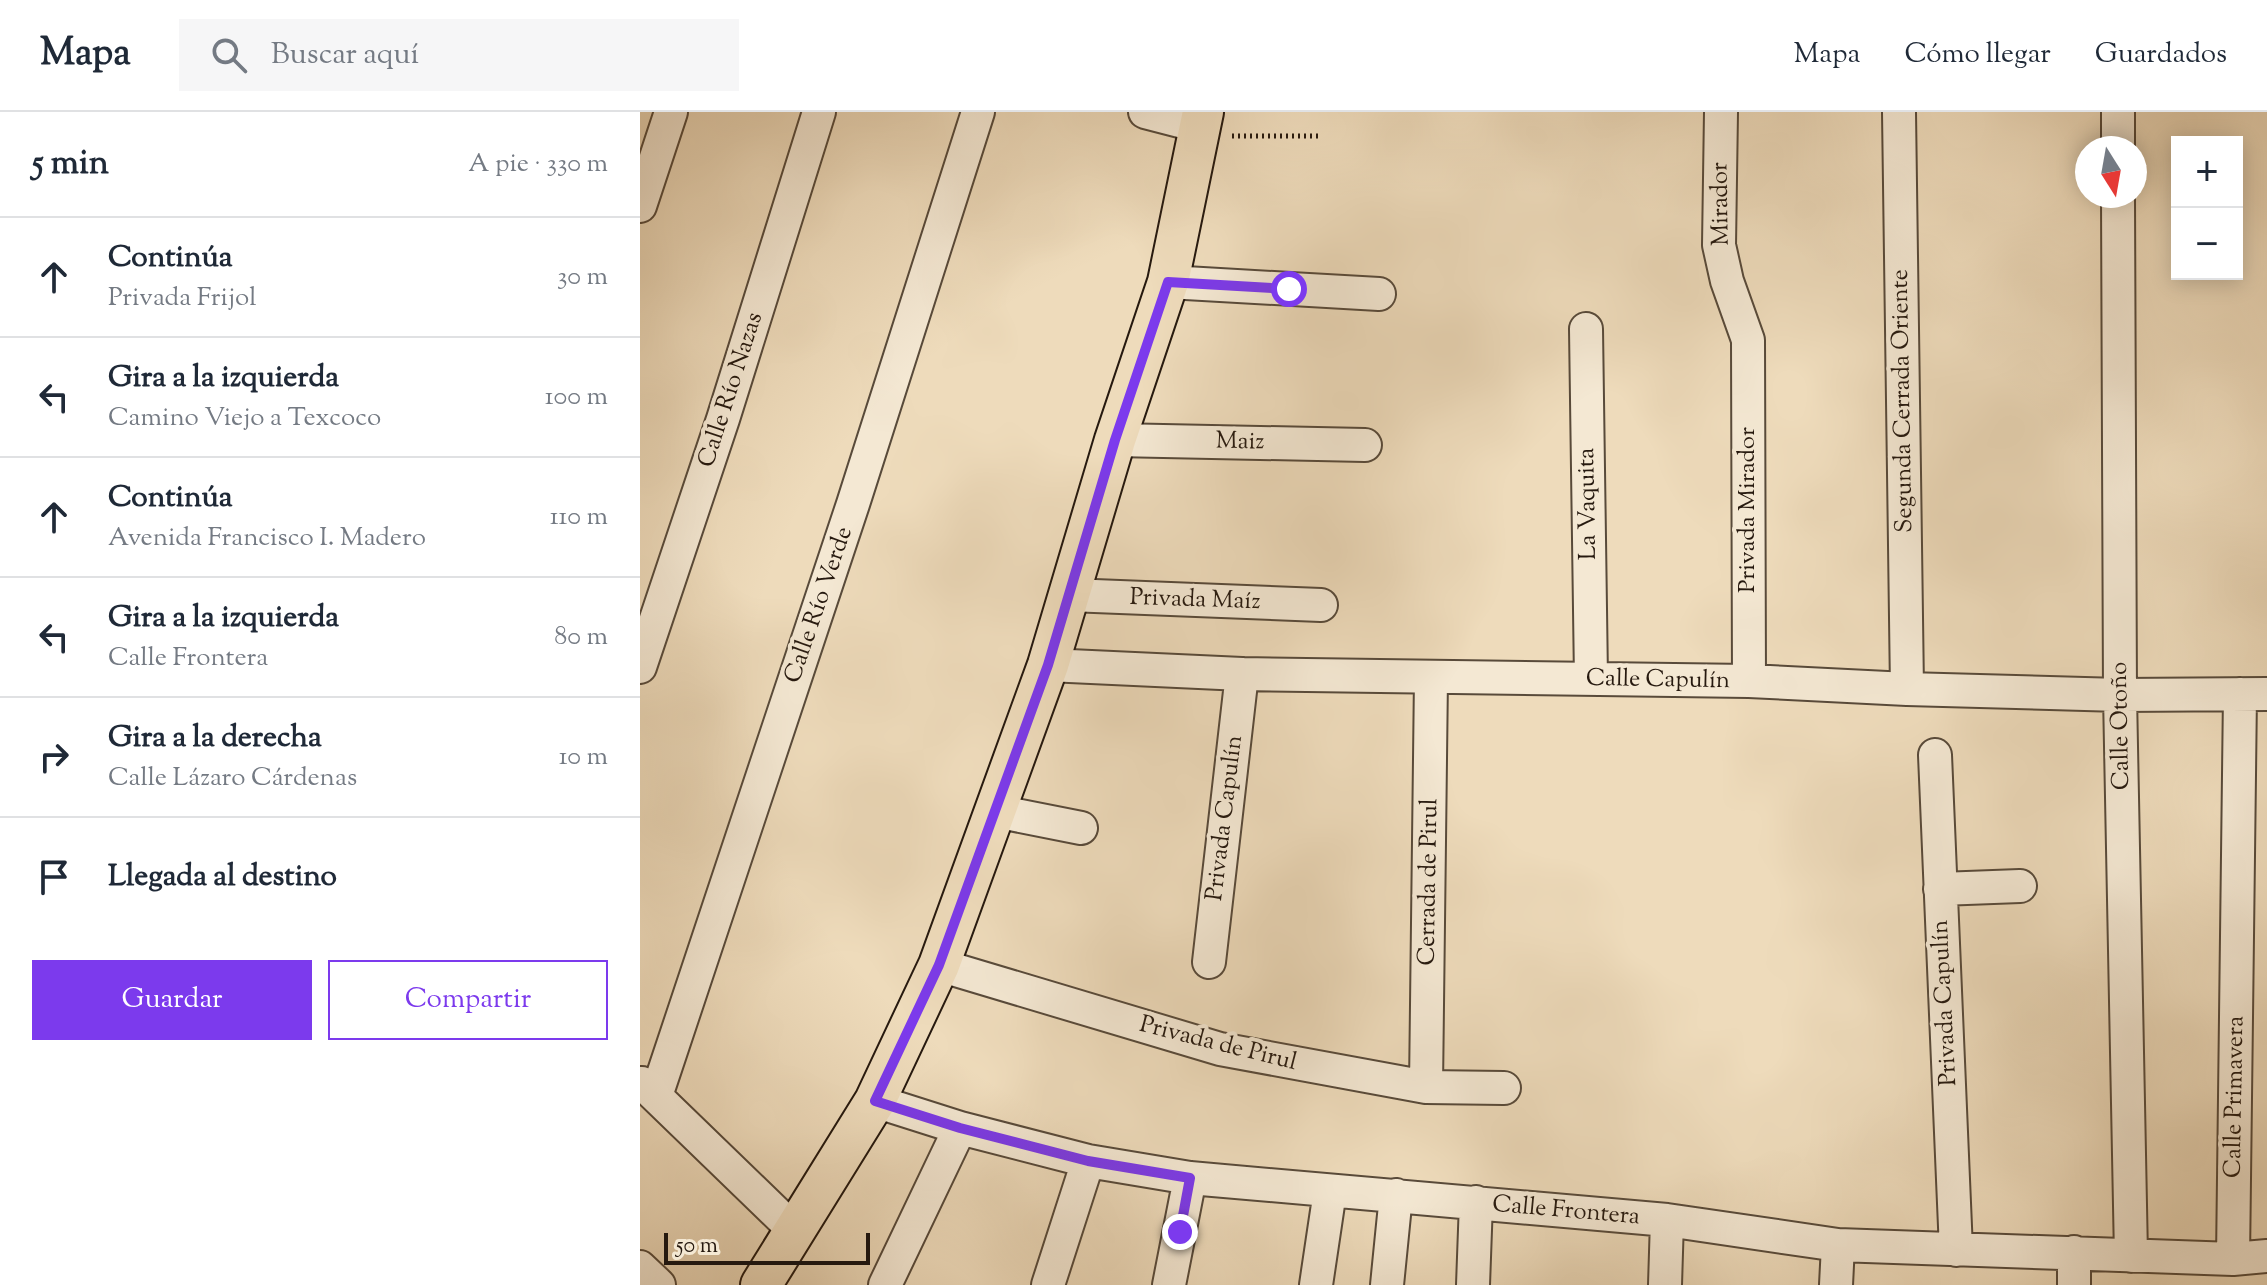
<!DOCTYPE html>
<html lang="es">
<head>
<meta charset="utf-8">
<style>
  body { margin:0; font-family:"Sorts Mill Goudy",serif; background:#f6f6f7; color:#1f2937 }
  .controls { position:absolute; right:24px; top:24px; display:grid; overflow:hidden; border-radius:0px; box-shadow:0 4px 20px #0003 }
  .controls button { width:72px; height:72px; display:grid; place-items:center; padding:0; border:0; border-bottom:2px solid #e0e1e3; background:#fff; color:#1f2937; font:40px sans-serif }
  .compass { position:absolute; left:1435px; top:24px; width:72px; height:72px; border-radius:50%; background:#fff; box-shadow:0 4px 20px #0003; rotate:169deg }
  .scale { position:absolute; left:24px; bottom:20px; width:206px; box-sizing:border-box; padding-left:8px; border:4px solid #26190f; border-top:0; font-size:22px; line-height:28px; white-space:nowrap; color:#26190f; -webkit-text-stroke:6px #f4e8d3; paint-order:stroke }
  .stop { position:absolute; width:24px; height:24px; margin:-18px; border:6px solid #7c3aed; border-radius:50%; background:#fff }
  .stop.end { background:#7c3aed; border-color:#fff; box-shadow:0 2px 8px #0008 }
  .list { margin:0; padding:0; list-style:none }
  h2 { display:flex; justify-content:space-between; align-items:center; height:104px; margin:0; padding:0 32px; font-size:34px }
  h2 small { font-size:26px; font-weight:400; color:#747a83 }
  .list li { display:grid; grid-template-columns:52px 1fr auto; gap:24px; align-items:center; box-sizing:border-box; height:120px; padding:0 32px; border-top:2px solid #e0e1e3 }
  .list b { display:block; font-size:30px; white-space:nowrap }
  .list p { margin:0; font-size:26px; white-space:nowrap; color:#747a83 }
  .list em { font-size:26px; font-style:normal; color:#747a83 }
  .actions { display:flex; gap:16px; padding:24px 32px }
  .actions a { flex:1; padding:18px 0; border:2px solid #7c3aed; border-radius:0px; text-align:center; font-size:28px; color:#7c3aed }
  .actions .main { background:#7c3aed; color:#fff }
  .icon { flex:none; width:44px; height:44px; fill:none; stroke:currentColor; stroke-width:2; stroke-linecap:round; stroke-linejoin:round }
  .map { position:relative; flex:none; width:1627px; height:1173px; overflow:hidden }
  header { display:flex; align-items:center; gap:48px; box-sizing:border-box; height:112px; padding:0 40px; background:#fff; border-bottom:2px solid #e0e1e3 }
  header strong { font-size:38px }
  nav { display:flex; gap:44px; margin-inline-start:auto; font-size:28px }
  .search { width:560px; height:72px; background:#f6f6f7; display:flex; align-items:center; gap:20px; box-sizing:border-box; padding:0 28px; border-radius:0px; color:#747a83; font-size:30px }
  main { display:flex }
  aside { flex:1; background:#fff }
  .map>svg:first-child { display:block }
</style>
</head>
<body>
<header>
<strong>Mapa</strong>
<div class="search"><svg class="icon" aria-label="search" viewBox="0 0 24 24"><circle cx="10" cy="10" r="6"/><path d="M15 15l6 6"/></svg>Buscar aquí</div>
<nav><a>Mapa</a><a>Cómo llegar</a><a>Guardados</a></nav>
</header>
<main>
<aside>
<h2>5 min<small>A pie · 330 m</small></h2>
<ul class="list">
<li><svg class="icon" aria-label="ahead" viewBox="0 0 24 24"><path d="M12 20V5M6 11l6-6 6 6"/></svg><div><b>Continúa</b><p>Privada Frijol</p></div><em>30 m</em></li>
<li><svg class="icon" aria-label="left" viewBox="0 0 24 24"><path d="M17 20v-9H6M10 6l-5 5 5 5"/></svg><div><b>Gira a la izquierda</b><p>Camino Viejo a Texcoco</p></div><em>100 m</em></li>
<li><svg class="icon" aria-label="ahead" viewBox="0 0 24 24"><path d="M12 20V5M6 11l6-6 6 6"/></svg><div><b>Continúa</b><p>Avenida Francisco I. Madero</p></div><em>110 m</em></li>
<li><svg class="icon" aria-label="left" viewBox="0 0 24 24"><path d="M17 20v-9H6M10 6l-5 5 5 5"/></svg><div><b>Gira a la izquierda</b><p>Calle Frontera</p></div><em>80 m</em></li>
<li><svg class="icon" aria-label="right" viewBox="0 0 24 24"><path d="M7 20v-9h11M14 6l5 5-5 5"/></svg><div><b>Gira a la derecha</b><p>Calle Lázaro Cárdenas</p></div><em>10 m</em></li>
<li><svg class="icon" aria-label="arrive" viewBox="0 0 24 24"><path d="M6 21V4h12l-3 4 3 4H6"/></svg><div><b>Llegada al destino</b></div></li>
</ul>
<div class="actions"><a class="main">Guardar</a><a>Compartir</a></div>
</aside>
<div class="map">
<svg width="1627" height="1173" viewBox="0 0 1627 1173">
  <rect width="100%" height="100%" fill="#eedbbb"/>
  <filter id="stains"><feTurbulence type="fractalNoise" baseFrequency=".0025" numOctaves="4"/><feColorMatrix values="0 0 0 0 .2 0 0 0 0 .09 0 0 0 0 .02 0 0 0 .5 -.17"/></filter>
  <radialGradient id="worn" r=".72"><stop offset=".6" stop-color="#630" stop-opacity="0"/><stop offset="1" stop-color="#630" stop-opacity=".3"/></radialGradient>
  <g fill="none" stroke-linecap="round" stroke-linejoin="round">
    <defs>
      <path id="minor" d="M 505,0 L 559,14
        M 1081,0 L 1079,133 L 1087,169 L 1108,228 L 1109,569
        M 1259,0 L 1267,577
        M 1478,0 L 1478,36
        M 1478,84 L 1480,583 L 1491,1144
        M 0,94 L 31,0
        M 528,170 L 739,182
        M 946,217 L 951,567
        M 475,328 L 725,333
        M 429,483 L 681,493
        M 408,553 L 602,562 L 1109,569 L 1267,577 L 1480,583 L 1627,582
        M 0,555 L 83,307 L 179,0
        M 1295,643 L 1316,1138
        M 355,699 L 441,716
        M 1300,777 L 1380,774
        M 569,850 L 602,562
        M 299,853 L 580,937 L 786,975 L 864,976
        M 2,971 L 155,1119
        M 786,975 L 791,565
        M 16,984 L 213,392 L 338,0
        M 235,989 L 320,1016 L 448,1049 L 550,1066 L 1027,1108 L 1198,1133 L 1593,1147 L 1627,1144
        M 1434,1140 L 1434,1173
        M 1593,1147 L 1600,582
        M 0,1155 L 19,1173
        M 245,1173 L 320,1016
        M 408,1173 L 448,1049
        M 529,1173 L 550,1066
        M 676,1173 L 690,1079
        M 747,1173 L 756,1083
        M 833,1173 L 836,1090
        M 1025,1173 L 1027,1108
        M 1196,1173 L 1198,1133"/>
      <path id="major" d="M 121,1173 L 235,989 L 299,853 L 408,553 L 475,328 L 528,170 L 563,0"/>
    </defs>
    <use href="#minor" stroke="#584a3a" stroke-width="36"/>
    <use href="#major" stroke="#26190f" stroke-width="44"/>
    <path stroke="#26190f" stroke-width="5" stroke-dasharray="2 4" stroke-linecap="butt" d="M 592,24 L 679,24"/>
    <use href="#minor" stroke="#f4e8d3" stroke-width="32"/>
    <use href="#major" stroke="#eedbbb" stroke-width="40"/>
  </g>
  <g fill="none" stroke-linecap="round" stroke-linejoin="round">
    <path stroke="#7c3aed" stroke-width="10" d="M 540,1120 L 550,1066 L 448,1049 L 320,1016 L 235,989 L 299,853 L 408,553 L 475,328 L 528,170 L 649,177"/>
  </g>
  <g text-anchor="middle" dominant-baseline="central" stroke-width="8" stroke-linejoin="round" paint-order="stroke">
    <g font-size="24" fill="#26190f" stroke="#f4e8d3">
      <text transform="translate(1081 92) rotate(-91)">Mirador</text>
      <text transform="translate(91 278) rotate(-72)">Calle Río Nazas</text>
      <text transform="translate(1263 289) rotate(-91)">Segunda Cerrada Oriente</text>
      <text transform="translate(600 330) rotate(1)">Maiz</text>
      <text transform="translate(948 392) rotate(-91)">La Vaquita</text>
      <text transform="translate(1108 398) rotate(-90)">Privada Mirador</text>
      <text transform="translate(555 488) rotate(2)">Privada Maíz</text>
      <text transform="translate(179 493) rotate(-71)">Calle Río Verde</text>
      <text transform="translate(1018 568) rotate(1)">Calle Capulín</text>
      <text transform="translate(1481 614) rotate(-91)">Calle Otoño</text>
      <text transform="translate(585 706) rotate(-83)">Privada Capulín</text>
      <text transform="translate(789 770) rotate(-89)">Cerrada de Pirul</text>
      <text transform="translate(1305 891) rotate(-93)">Privada Capulín</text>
      <text transform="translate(578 932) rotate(14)">Privada de Pirul</text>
      <text transform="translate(1595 985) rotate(-89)">Calle Primavera</text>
      <text transform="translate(926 1099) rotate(5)">Calle Frontera</text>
    </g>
  </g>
  <rect width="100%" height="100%" filter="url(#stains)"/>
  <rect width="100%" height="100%" fill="url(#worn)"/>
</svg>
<div class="controls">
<button>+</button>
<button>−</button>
</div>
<svg class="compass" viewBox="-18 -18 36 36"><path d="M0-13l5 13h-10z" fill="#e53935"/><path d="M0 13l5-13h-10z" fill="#747a83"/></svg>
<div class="scale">50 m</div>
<div class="stop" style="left:649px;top:177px"></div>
<div class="stop end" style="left:540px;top:1120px"></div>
</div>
</main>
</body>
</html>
